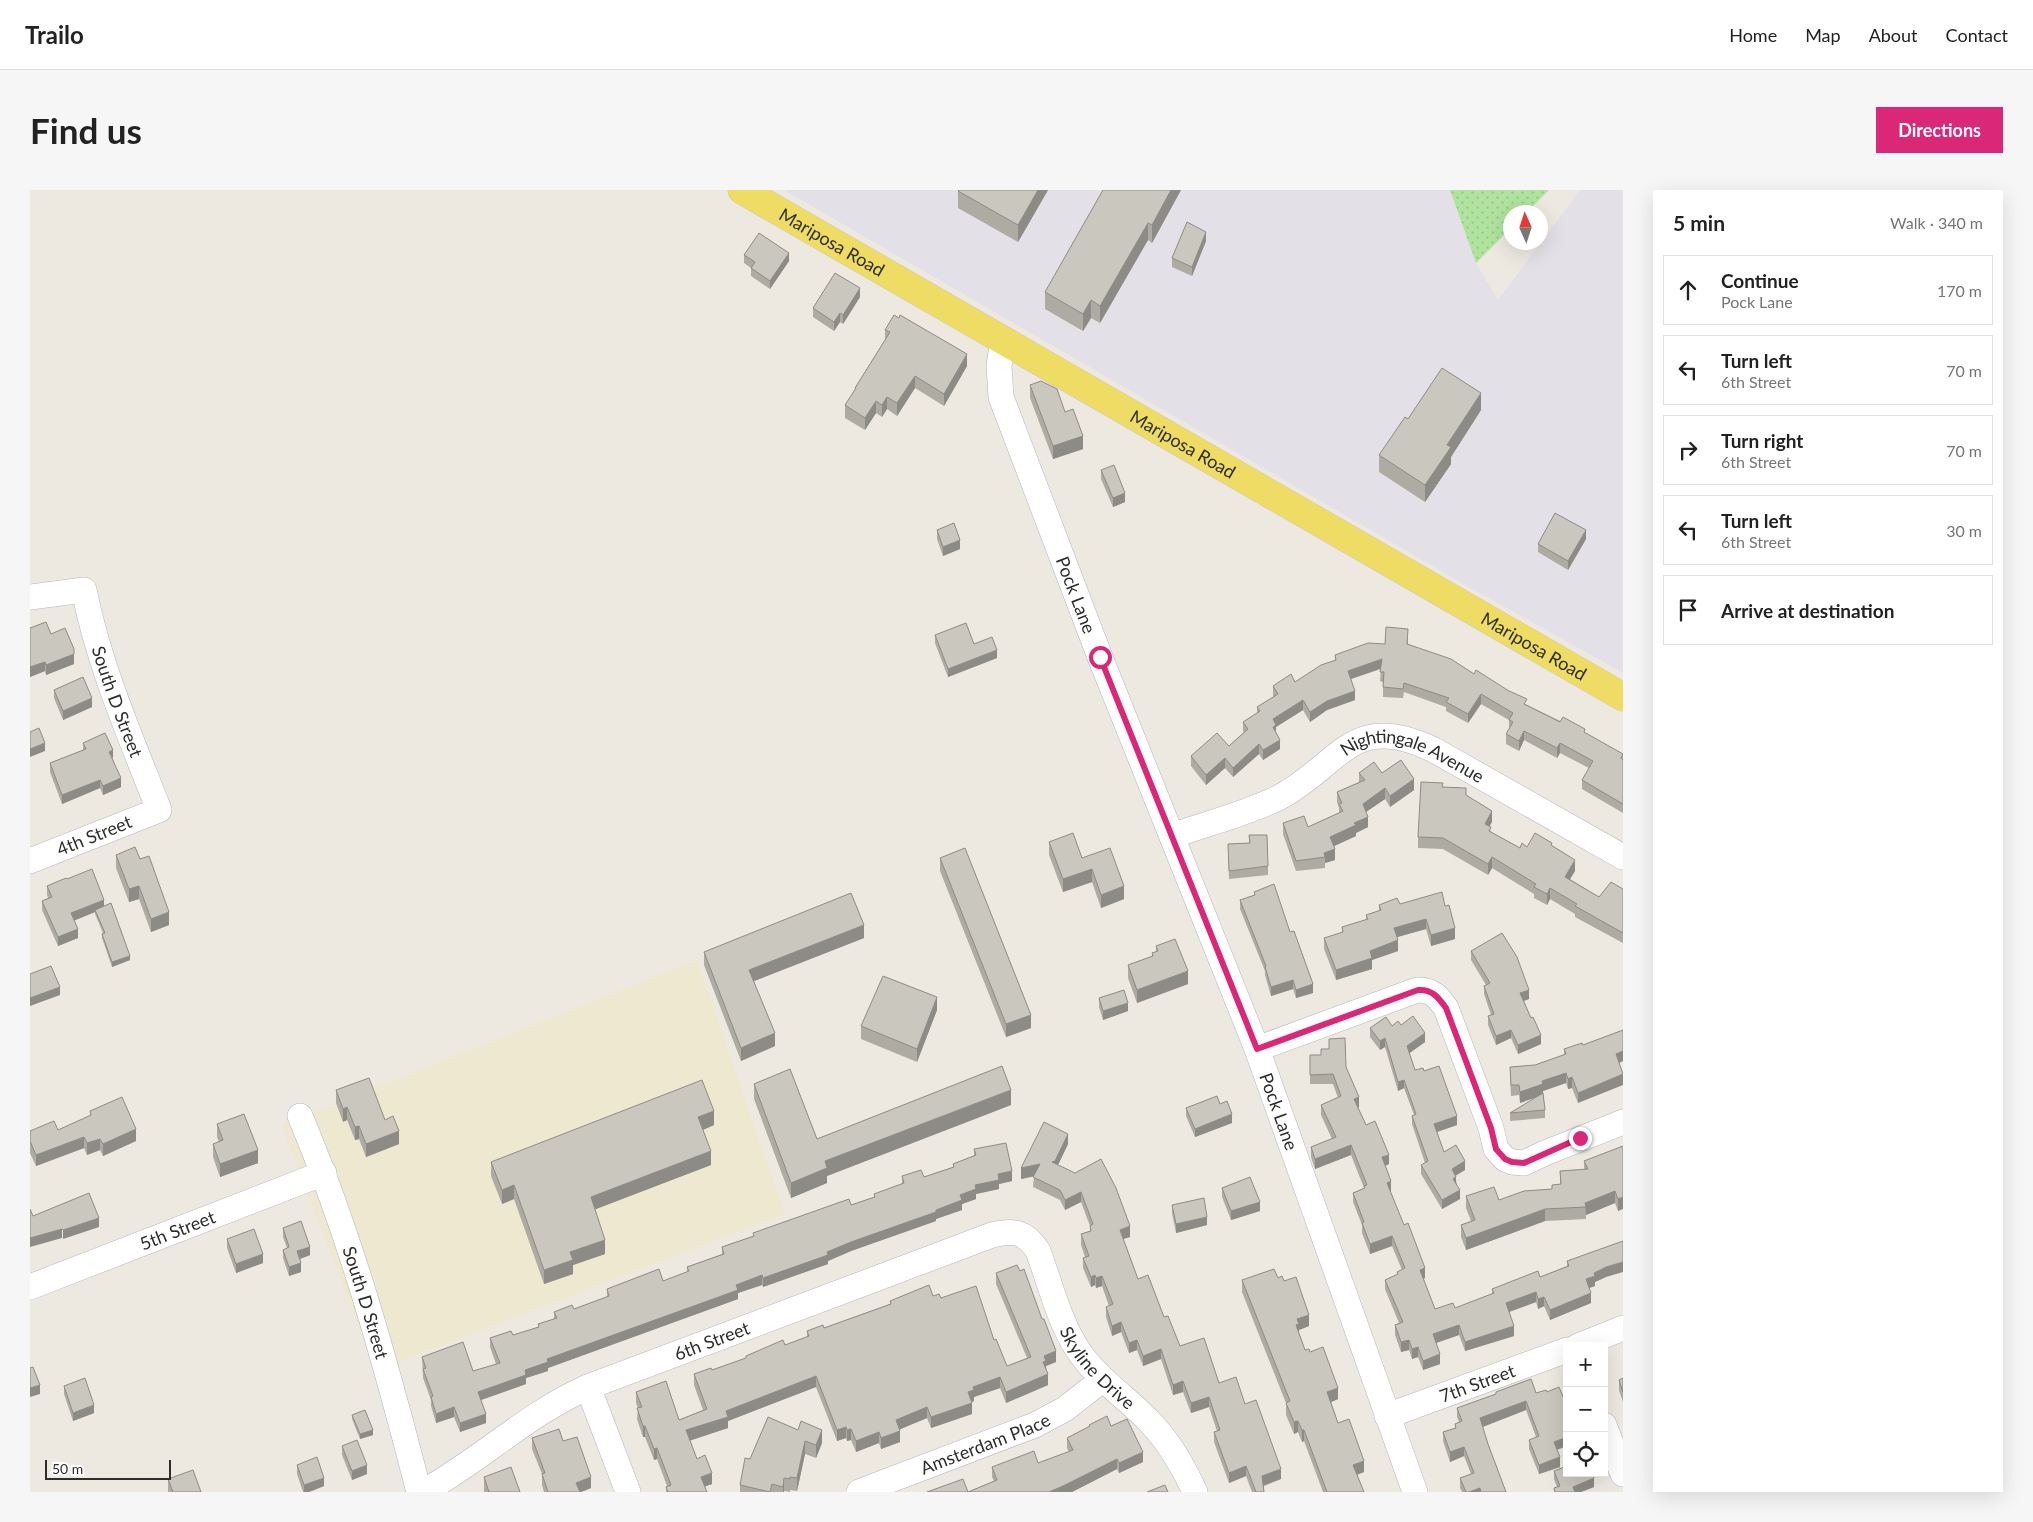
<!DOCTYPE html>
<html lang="en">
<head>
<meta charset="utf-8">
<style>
  body { margin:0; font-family:Lato,sans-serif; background:#f6f6f6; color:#222 }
  .controls { position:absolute; right:15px; bottom:15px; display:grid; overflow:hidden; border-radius:0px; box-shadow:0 5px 20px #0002 }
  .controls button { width:45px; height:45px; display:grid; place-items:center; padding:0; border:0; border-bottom:1px solid #e0e0e0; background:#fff; color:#222; font:25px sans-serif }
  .compass { position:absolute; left:1473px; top:15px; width:45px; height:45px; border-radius:50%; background:#fff; box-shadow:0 5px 20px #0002; rotate:357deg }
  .scale { position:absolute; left:15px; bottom:12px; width:126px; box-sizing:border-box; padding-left:5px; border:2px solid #2d2d2d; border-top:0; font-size:14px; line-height:18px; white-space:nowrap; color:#2d2d2d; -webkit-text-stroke:4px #fff; paint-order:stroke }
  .stop { position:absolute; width:15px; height:15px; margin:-11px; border:4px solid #db2777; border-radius:50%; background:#fff }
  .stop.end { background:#db2777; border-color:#fff; box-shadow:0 1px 5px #0008 }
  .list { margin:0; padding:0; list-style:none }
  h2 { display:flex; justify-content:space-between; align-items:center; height:65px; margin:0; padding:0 20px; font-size:21px }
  h2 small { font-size:16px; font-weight:400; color:#767676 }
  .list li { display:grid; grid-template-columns:32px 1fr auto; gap:15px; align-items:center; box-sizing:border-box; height:70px; margin:0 10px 10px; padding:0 10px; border:1px solid #e0e0e0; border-radius:0px }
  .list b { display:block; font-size:19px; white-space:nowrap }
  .list p { margin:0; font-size:16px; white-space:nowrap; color:#767676 }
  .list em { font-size:16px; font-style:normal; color:#767676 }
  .icon { flex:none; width:28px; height:28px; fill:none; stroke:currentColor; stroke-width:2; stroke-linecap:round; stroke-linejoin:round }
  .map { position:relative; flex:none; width:1593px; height:1302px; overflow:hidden; border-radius:0px }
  header { display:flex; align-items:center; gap:30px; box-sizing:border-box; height:70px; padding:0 25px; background:#fff; border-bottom:1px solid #e0e0e0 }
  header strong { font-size:24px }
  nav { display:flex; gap:28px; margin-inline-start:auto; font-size:18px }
  .intro { display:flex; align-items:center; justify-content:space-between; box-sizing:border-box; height:120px; padding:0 30px }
  h1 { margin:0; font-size:35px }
  .button { padding:12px 22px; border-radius:0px; background:#db2777; color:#fff; font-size:18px; font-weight:700 }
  main { display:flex; gap:30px; padding:0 30px }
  aside { flex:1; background:#fff; border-radius:0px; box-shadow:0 5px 20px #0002 }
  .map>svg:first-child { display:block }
</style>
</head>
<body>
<header>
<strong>Trailo</strong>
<nav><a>Home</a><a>Map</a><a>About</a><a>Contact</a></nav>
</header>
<div class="intro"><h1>Find us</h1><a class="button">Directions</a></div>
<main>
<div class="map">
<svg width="1593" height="1302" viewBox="0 0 1593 1302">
  <defs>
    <pattern id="grass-dots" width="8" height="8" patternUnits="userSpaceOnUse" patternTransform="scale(1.25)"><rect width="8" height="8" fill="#afe39e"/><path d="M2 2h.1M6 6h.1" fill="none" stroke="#97c388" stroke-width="1.8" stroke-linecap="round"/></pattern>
  </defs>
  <rect width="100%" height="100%" fill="#eee9e0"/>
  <path fill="#e3e0e7" d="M 754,0 L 1420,0 L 1446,73 L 1468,110 L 1550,0 L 1593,0 L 1593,483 L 1437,396 Z"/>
  <path fill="#efe8d0" d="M 667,770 L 755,1024 L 346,1181 L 251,935 Z"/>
  <path fill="url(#grass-dots)" d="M 1420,0 L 1519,0 L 1497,22 L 1480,22 L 1480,39 L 1446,73 Z"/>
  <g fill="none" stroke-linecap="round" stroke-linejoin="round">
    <defs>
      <g id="minor">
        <path id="s1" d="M 973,149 L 969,176 L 971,207 L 1070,467 L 1227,859 L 1385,1302"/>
        <path id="s2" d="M 0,407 L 54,400 C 69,476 101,548 129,620 L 0,671"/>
        <path id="s3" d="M 1142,646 C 1178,633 1216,624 1250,607 C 1311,574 1322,520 1404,560 L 1593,667"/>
        <path d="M 1227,859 L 1387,800 C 1402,799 1408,807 1416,818 L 1461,938 L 1466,959 L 1475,969 L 1482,972 L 1494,973 L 1515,963 L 1593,932"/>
        <path id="s4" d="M 270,926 C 321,1047 356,1174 389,1302"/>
        <path id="s5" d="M 0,1097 L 294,983"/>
        <path d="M 1548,1156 L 1593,1138"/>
        <path d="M 558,1197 L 598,1302"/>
        <path id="s6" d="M 1357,1226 L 1537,1160"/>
        <path d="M 1574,1235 L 1593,1284"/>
        <path id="s7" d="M 393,1302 C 451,1270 497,1224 558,1197 L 962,1045 C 984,1040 995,1041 1008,1061 C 1020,1093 1030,1135 1050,1163 C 1069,1190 1097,1208 1120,1232 C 1140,1253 1153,1276 1165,1302"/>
        <path id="s8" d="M 829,1302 L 1005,1235 L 1035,1219 L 1072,1190"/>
      </g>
      <g id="major">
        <path id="s9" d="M 712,0 L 1593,507"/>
      </g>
    </defs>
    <use href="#minor" stroke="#b3b5c0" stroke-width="26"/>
    <use href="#major" stroke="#c8c8c8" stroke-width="29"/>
    <use href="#minor" stroke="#fff" stroke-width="25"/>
    <use href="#major" stroke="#efdc64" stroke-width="28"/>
  </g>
  <path fill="#aeaba3" d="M 1018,0 L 988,52 L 928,18 L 928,1 Z
    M 1151,0 L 1122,53 L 1118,50 L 1070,133 L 1061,128 L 1053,141 L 1015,119 L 1015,102 Z
    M 1176,51 L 1162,86 L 1142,77 L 1142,68 Z
    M 714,65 L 759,71 L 740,99 L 721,86 L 721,78 L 714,73 Z
    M 830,107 L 813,134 L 810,132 L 804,141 L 783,127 L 783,118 Z
    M 855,140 L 937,176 L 914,216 L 885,198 L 867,226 L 857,219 L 852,227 L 846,223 L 835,240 L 815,228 L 815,215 L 825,200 L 825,198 L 855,150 Z
    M 1000,195 L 1035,222 L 1053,259 L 1023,269 L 1000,208 Z
    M 1451,220 L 1421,267 L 1421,274 L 1395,312 L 1349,282 L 1349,265 Z
    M 1071,280 L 1095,312 L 1083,317 L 1071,289 Z
    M 907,340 L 930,359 L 913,366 L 907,349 Z
    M 1556,349 L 1538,380 L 1508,362 L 1508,354 Z
    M 0,438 L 21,444 L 44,474 L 16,485 L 15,481 L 0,487 Z
    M 905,445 L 967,468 L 918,487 L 905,453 Z
    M 1378,448 L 1378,454 L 1444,484 L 1497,515 L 1555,543 L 1593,564 L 1593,623 L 1552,599 L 1552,590 L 1559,578 L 1530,563 L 1527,568 L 1494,550 L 1489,561 L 1476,554 L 1476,544 L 1479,540 L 1479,530 L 1451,514 L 1438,533 L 1416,521 L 1416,517 L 1374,502 L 1373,508 L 1353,507 L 1353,492 L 1350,491 L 1351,479 L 1321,489 L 1325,510 L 1297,520 L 1280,532 L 1273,520 L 1246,537 L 1246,542 L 1250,559 L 1233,570 L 1229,564 L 1203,587 L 1195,578 L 1176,595 L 1161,576 L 1161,566 L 1199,556 L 1214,542 L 1213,541 L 1213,532 L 1227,523 L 1227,517 L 1243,507 L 1243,496 L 1265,492 L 1305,470 L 1305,465 L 1355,454 Z
    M 24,500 L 62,517 L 33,530 L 24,508 Z
    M 53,553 L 83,569 L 91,597 L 73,605 L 70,598 L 32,614 L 20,582 L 20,573 L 53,560 Z
    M 1329,583 L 1352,583 L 1384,600 L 1360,617 L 1355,609 L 1336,622 L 1338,637 L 1326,643 L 1326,646 L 1304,656 L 1305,670 L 1295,673 L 1295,678 L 1266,681 L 1253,644 L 1253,633 L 1278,637 L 1309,623 L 1309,618 L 1307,612 L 1307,602 L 1329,592 Z
    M 1413,597 L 1436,605 L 1462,632 L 1459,636 L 1461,642 L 1490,658 L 1497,657 L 1522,656 L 1545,681 L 1540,689 L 1569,707 L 1593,699 L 1593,753 L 1545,727 L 1545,724 L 1520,709 L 1517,715 L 1504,708 L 1504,704 L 1462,678 L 1458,685 L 1413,659 L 1388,658 L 1388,647 Z
    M 1219,645 L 1238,676 L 1238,685 L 1199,689 L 1198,654 L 1219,653 Z
    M 1019,652 L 1052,668 L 1094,709 L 1071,718 L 1062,692 L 1033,702 L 1019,665 Z
    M 86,665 L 139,735 L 121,742 L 109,709 L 99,712 L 86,678 Z
    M 910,668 L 1001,838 L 976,847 L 910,681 Z
    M 37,689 L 74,716 L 100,770 L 82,777 L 72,748 L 72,744 L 73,743 L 65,724 L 65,722 L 44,730 L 48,748 L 28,756 L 12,720 L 12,711 L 18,708 L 17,705 L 17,696 Z
    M 1224,702 L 1260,742 L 1283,803 L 1266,808 L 1263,799 L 1241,806 L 1235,785 L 1235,781 L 1210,719 L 1210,710 L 1224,705 Z
    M 1370,714 L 1415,716 L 1425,749 L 1401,756 L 1396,739 L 1367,747 L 1368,761 L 1342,770 L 1342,779 L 1306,790 L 1294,759 L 1294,748 L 1312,743 L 1312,737 L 1336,730 L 1336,725 L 1349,721 L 1349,715 Z
    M 834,748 L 724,791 L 745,856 L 711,871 L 674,775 L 674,762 Z
    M 1126,756 L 1158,794 L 1107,813 L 1098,788 L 1098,775 L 1122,766 L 1122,763 L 1126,762 Z
    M 1441,761 L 1499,809 L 1494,811 L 1511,854 L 1488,864 L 1481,848 L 1466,855 L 1458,835 L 1458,826 L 1461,825 L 1454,804 L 1454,796 L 1456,795 L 1441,770 Z
    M 1069,808 L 1098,821 L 1073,830 L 1069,817 Z
    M 907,820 L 887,872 L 831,849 L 831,836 Z
    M 1371,835 L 1395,852 L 1379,863 L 1385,880 L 1394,881 L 1427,935 L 1407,942 L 1414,962 L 1435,980 L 1425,985 L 1430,1009 L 1412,1019 L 1391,984 L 1391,975 L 1395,973 L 1382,934 L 1382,926 L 1384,925 L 1374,898 L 1368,901 L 1355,857 L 1350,860 L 1340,847 L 1340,838 Z
    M 1593,840 L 1593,871 L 1589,873 L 1548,913 L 1542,898 L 1538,899 L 1536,893 L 1513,901 L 1515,920 L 1515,928 L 1480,931 L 1480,923 L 1509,906 L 1490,913 L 1489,905 L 1481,906 L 1480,887 L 1480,877 L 1505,875 L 1534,865 L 1534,859 L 1553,855 Z
    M 1280,865 L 1316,877 L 1329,917 L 1328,918 L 1336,935 L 1359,974 L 1355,976 L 1361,1001 L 1360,1001 L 1395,1088 L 1393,1089 L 1405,1119 L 1425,1118 L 1462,1104 L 1462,1099 L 1510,1087 L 1537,1076 L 1537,1071 L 1576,1087 L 1565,1092 L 1565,1096 L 1559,1098 L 1561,1113 L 1520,1130 L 1514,1116 L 1508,1119 L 1506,1112 L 1479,1122 L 1484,1146 L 1435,1161 L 1429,1145 L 1406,1153 L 1410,1174 L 1393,1180 L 1388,1167 L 1382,1169 L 1379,1160 L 1371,1162 L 1365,1145 L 1365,1135 L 1369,1133 L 1355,1099 L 1355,1090 L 1367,1085 L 1367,1082 L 1372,1080 L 1362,1056 L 1340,1064 L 1332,1043 L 1332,1035 L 1323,1012 L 1323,1003 L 1334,998 L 1321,965 L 1285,979 L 1281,967 L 1281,957 L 1302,949 L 1291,925 L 1291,915 L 1308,908 L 1303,894 L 1280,894 Z
    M 724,894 L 787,949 L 981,915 L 797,986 L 797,993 L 761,1008 L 724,909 Z
    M 306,900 L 355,930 L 369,954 L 336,967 L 329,949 L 325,950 L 317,930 L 313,932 L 306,913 Z
    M 1190,914 L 1202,933 L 1165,947 L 1156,926 L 1156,918 Z
    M 60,921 L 106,951 L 73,966 L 70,960 L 57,965 L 54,958 L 6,976 L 0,963 L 0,941 L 28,940 L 60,926 Z
    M 187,934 L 228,973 L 190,987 L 183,967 L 183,954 L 189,952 L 187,947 Z
    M 684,935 L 673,940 L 681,975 L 565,1019 L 575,1064 L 543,1075 L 543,1084 L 514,1094 L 484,1009 L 472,1014 L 461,986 L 461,972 Z
    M 1038,954 L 1028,975 L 1100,1047 L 1093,1049 L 1108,1089 L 1134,1127 L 1150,1156 L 1189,1193 L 1215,1214 L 1251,1289 L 1234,1296 L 1234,1302 L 1222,1302 L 1216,1286 L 1199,1293 L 1184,1252 L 1184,1242 L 1187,1241 L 1179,1217 L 1161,1223 L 1153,1202 L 1143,1205 L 1131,1169 L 1113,1176 L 1107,1160 L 1099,1163 L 1091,1142 L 1082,1146 L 1076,1127 L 1076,1117 L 1079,1116 L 1072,1096 L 1066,1098 L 1065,1095 L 1061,1097 L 1053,1078 L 1053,1068 L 1055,1067 L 1051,1055 L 1051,1044 L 1060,1041 L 1060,1036 L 1051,1012 L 1035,1020 L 1030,1010 L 1003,997 L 1004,986 L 991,989 Z
    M 1593,956 L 1588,1021 L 1585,1013 L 1556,1025 L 1556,1029 L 1515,1031 L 1436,1060 L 1431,1047 L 1431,1035 L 1441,1031 L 1436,1018 L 1436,1006 L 1469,1010 L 1522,999 L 1530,994 L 1530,981 L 1554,980 L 1554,971 Z
    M 944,959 L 982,991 L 969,994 L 969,999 L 946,1004 L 946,1009 L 932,1014 L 932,1020 L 906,1029 L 906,1031 L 821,1061 L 798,1071 L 798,1074 L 733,1097 L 732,1095 L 708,1103 L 708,1109 L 518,1178 L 518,1181 L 496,1188 L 496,1194 L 451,1210 L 456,1233 L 430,1242 L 424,1227 L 406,1233 L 401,1216 L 401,1210 L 393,1188 L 392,1167 L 443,1181 L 466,1174 L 460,1157 L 460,1148 L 483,1145 L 508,1137 L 508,1134 L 524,1129 L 524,1122 L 544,1119 L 577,1107 L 577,1099 L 633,1091 L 657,1082 L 657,1077 L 692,1064 L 692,1057 L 723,1046 L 723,1043 L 821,1015 L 844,1007 L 844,1004 L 872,994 L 872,986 L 894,987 L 923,977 L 923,974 L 944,966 Z
    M 1192,998 L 1230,1021 L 1201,1030 L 1192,1007 Z
    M 1142,1015 L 1177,1035 L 1146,1043 L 1142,1023 Z
    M 253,1038 L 280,1065 L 270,1069 L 271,1082 L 259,1086 L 253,1068 L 253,1060 L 257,1058 L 253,1047 Z
    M 197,1049 L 233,1073 L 206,1083 L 197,1058 Z
    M 966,1083 L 1026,1172 L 1016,1176 L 1018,1195 L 976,1213 L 970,1198 L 944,1207 L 944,1211 L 942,1212 L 942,1224 L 901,1238 L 897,1228 L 870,1239 L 870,1252 L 851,1259 L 849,1253 L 826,1262 L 821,1250 L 817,1251 L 816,1248 L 807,1251 L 786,1197 L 698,1231 L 698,1238 L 660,1250 L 667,1269 L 682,1294 L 675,1296 L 677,1302 L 636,1302 L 636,1297 L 637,1296 L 627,1269 L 624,1270 L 615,1247 L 613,1247 L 607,1229 L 608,1218 L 606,1213 L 606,1202 L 649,1230 L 673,1220 L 664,1195 L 664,1184 L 682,1180 L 716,1169 L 716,1166 L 755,1155 L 777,1147 L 777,1141 L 794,1138 L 860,1114 L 860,1111 L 903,1106 L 911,1108 L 964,1150 L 977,1176 L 997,1168 L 966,1094 Z
    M 1248,1088 L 1254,1091 L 1279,1136 L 1269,1140 L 1269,1144 L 1275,1160 L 1280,1162 L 1308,1209 L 1301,1212 L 1308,1233 L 1334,1282 L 1327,1285 L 1334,1302 L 1293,1302 L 1274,1251 L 1272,1252 L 1268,1242 L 1264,1244 L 1256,1225 L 1256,1213 L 1212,1102 L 1212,1090 Z
    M 1593,1188 L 1593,1212 L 1589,1200 L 1589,1190 Z
    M 1501,1189 L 1527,1260 L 1530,1277 L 1509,1284 L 1499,1259 L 1499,1250 L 1506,1247 L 1496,1220 L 1452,1237 L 1458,1254 L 1476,1302 L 1432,1302 L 1430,1298 L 1430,1288 L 1441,1284 L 1434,1266 L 1420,1272 L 1413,1251 L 1413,1242 L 1425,1238 L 1425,1234 L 1429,1232 L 1427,1227 L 1427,1218 L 1466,1205 L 1466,1202 Z
    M 34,1196 L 64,1223 L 43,1231 L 34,1204 Z
    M 322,1225 L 343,1245 L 330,1249 L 322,1229 Z
    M 738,1227 L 792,1253 L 786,1268 L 775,1264 L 767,1301 L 760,1300 L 760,1302 L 754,1301 L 754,1302 L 710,1302 L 710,1295 Z
    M 1059,1235 L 1081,1236 L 1113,1272 L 1089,1283 L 1087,1279 L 1042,1302 L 897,1302 L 938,1302 L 964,1291 L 962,1287 L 962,1277 L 1008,1273 L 1039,1262 L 1037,1258 L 1037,1248 L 1059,1237 Z
    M 502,1248 L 533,1251 L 561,1298 L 551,1302 L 514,1302 L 512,1295 L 512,1284 L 502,1259 Z
    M 312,1256 L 337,1284 L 322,1290 L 312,1265 Z
    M 267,1275 L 294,1296 L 279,1302 L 273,1302 L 267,1284 Z
    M 1524,1281 L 1564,1297 L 1551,1302 L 1524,1302 L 1524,1298 L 1527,1297 L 1524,1289 Z
    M 454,1287 L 490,1302 L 454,1302 Z
    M 138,1289 L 171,1302 L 138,1302 Z"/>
  <path fill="#8d8b85" d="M 1008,0 L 1018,0 L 988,52 L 988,35 Z
    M 1141,0 L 1151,0 L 1122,53 L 1122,35 Z
    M 1118,33 L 1118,50 L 1070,133 L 1070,116 Z
    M 1176,42 L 1176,51 L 1162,86 L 1162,77 Z
    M 759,63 L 759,71 L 740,99 L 740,91 Z
    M 830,98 L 830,107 L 813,134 L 813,125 Z
    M 1061,110 L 1061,128 L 1053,141 L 1053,124 Z
    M 810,123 L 810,132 L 804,141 L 804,132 Z
    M 937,164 L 937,176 L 914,216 L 914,204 Z
    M 885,186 L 885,198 L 867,226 L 867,213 Z
    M 1451,203 L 1451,220 L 1421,267 L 1421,274 L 1395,312 L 1395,295 L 1417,255 Z
    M 857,207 L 857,219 L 852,227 L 852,215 Z
    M 846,211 L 846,223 L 835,240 L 835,228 Z
    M 1053,246 L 1053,259 L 1023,269 L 1023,256 Z
    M 1095,303 L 1095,312 L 1083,317 L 1083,308 Z
    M 1556,340 L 1556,349 L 1538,380 L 1538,371 Z
    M 930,350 L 930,359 L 913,366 L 913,357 Z
    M 967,460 L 967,468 L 918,487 L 918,479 Z
    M 44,464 L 44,474 L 16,485 L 16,475 Z
    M 1352,469 L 1352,478 L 1318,490 L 1318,481 Z
    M 15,472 L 15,481 L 0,487 L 0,477 Z
    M 1325,501 L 1325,510 L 1297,520 L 1280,532 L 1280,522 L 1297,511 Z
    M 1451,504 L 1451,514 L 1438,533 L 1438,524 Z
    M 62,508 L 62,517 L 33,530 L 33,521 Z
    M 1273,510 L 1273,520 L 1246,537 L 1246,545 L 1243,547 L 1243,529 Z
    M 1494,541 L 1494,550 L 1489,561 L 1489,551 Z
    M 1250,550 L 1250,559 L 1233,570 L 1233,560 Z
    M 15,553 L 15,561 L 0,567 L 0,559 Z
    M 1530,553 L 1530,563 L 1527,568 L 1527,558 Z
    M 1229,554 L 1229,564 L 1203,587 L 1203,578 Z
    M 83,560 L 83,569 L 79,562 Z
    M 1195,568 L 1195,578 L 1176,595 L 1176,585 Z
    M 91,588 L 91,597 L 73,605 L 73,596 Z
    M 1384,589 L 1384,600 L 1360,617 L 1360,606 Z
    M 70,590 L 70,598 L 32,614 L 32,605 Z
    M 1355,598 L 1355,609 L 1333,624 L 1333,614 Z
    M 1462,621 L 1462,632 L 1455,644 L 1455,634 Z
    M 1338,627 L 1338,637 L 1326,643 L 1326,646 L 1300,658 L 1300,647 L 1324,633 Z
    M 1305,659 L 1305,670 L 1295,673 L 1295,667 L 1294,663 Z
    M 1462,667 L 1462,678 L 1458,685 L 1458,674 Z
    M 1545,670 L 1545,681 L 1535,697 L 1535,687 Z
    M 1062,679 L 1062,692 L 1033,702 L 1033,689 Z
    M 109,696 L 109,709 L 99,712 L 99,699 Z
    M 1094,696 L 1094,709 L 1071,718 L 1071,705 Z
    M 1520,698 L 1520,709 L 1517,715 L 1517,704 Z
    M 74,710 L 74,719 L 65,720 L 65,722 L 41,732 L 41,723 Z
    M 139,722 L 139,735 L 121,742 L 121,729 Z
    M 1396,729 L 1396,739 L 1364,748 L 1364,738 Z
    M 834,735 L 834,748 L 719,793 L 719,780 Z
    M 1425,738 L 1425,749 L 1401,756 L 1401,745 Z
    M 48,739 L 48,748 L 28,756 L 28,747 Z
    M 1368,750 L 1368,761 L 1342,770 L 1342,779 L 1306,790 L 1306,780 L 1340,761 Z
    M 100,766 L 100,770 L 82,777 L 82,772 Z
    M 1158,781 L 1158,794 L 1107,813 L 1107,800 Z
    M 1263,790 L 1263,799 L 1241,806 L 1241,797 Z
    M 1283,794 L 1283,803 L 1266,808 L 1266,800 Z
    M 30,797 L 30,805 L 0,816 L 0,808 Z
    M 1499,800 L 1499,809 L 1490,812 L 1490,803 Z
    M 907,807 L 907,820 L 887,872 L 887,859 Z
    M 1098,813 L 1098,821 L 1073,830 L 1073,821 Z
    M 1001,825 L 1001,838 L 976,847 L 976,834 Z
    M 1481,840 L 1481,848 L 1466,855 L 1466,846 Z
    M 745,843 L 745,856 L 711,871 L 711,858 Z
    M 1395,843 L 1395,852 L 1377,865 L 1377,856 Z
    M 1511,845 L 1511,854 L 1488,864 L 1488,855 Z
    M 1355,848 L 1355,857 L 1350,860 L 1350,851 Z
    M 1593,861 L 1593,871 L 1586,874 L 1586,864 Z
    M 1536,883 L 1536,893 L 1513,901 L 1513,905 L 1490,913 L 1490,902 L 1512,891 Z
    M 1593,884 L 1593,895 L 1548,913 L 1548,903 Z
    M 1542,887 L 1542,898 L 1538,899 L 1538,889 Z
    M 1374,890 L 1374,898 L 1368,901 L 1368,892 Z
    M 981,900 L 981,915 L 797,986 L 797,993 L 761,1008 L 761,993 L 795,971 Z
    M 1329,907 L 1329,917 L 1324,919 L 1324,909 Z
    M 317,917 L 317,930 L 313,932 L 313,919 Z
    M 684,921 L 684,935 L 668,942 L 668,927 Z
    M 1202,924 L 1202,933 L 1165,947 L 1165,939 Z
    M 1427,926 L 1427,935 L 1404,943 L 1404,934 Z
    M 329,936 L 329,949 L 325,950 L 325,937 Z
    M 106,939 L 106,951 L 73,966 L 73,954 Z
    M 369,941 L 369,954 L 336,967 L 336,954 Z
    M 1038,944 L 1038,954 L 1025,981 L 1022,972 Z
    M 54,947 L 54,958 L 6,976 L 6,965 Z
    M 70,949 L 70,960 L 57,965 L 57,953 Z
    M 1321,955 L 1321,965 L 1285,979 L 1285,969 Z
    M 228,960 L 228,973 L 190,987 L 190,974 Z
    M 681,961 L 681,975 L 561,1021 L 561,1007 Z
    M 1359,965 L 1359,974 L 1352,977 L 1352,967 Z
    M 1435,971 L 1435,980 L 1422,988 L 1422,979 Z
    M 1010,974 L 1010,985 L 991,989 L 991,978 Z
    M 982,981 L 982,991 L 969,994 L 969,999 L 946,1004 L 946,1009 L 932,1014 L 932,1020 L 906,1029 L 906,1031 L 821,1061 L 798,1071 L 798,1074 L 733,1097 L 733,1088 L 821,1052 L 906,1020 L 930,1005 L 945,995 L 968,984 Z
    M 1426,987 L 1426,996 L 1423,989 Z
    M 1361,991 L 1361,1001 L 1357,1003 L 1357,993 Z
    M 484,995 L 484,1009 L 472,1014 L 472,1000 Z
    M 1430,1000 L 1430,1009 L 1412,1019 L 1412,1010 Z
    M 1585,1001 L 1585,1013 L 1556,1025 L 1555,1013 Z
    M 1051,1002 L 1051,1012 L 1035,1020 L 1035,1010 Z
    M 1593,1007 L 1593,1019 L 1588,1021 L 1588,1009 Z
    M 1230,1012 L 1230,1021 L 1201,1030 L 1201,1021 Z
    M 1515,1019 L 1515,1031 L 1436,1060 L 1436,1048 Z
    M 1177,1027 L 1177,1035 L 1146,1043 L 1146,1034 Z
    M 69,1028 L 69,1037 L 33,1049 L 33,1040 Z
    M 1100,1036 L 1100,1047 L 1090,1050 L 1090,1040 Z
    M 32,1039 L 32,1048 L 0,1057 L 0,1048 Z
    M 1362,1046 L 1362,1056 L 1340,1064 L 1340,1054 Z
    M 575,1050 L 575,1064 L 543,1075 L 543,1084 L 514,1094 L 514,1080 L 540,1062 Z
    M 280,1057 L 280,1065 L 267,1070 L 267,1061 Z
    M 233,1064 L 233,1073 L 206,1083 L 206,1074 Z
    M 1593,1072 L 1593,1082 L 1576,1087 L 1565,1092 L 1565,1096 L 1556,1099 L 1556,1089 L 1564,1083 L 1576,1077 Z
    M 271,1073 L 271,1082 L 259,1086 L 259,1077 Z
    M 1395,1078 L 1395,1088 L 1390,1090 L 1390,1080 Z
    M 732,1085 L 732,1095 L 708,1103 L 708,1109 L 518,1178 L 518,1181 L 496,1188 L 496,1194 L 448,1211 L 448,1202 L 517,1169 L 706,1095 Z
    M 1065,1085 L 1065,1095 L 1061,1097 L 1061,1087 Z
    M 1072,1086 L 1072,1096 L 1066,1098 L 1066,1088 Z
    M 1506,1102 L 1506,1112 L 1476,1123 L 1476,1113 Z
    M 1561,1103 L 1561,1113 L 1520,1130 L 1520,1120 Z
    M 1514,1107 L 1514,1116 L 1508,1119 L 1508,1109 Z
    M 1279,1125 L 1279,1136 L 1269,1140 L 1269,1146 L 1266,1135 L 1267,1129 Z
    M 1091,1132 L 1091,1142 L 1082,1146 L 1082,1136 Z
    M 1429,1135 L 1429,1145 L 1403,1154 L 1403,1144 Z
    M 1484,1136 L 1484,1146 L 1435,1161 L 1435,1152 Z
    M 1107,1150 L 1107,1160 L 1099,1163 L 1099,1153 Z
    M 1379,1150 L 1379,1160 L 1371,1162 L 1371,1152 Z
    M 1388,1157 L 1388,1167 L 1382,1169 L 1382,1159 Z
    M 1131,1159 L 1131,1169 L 1113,1176 L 1113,1166 Z
    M 1026,1161 L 1026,1172 L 1016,1176 L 1016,1182 L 1013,1172 L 1014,1166 Z
    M 1410,1164 L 1410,1174 L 1393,1180 L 1393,1171 Z
    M 1018,1184 L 1018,1195 L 976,1213 L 976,1202 Z
    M 786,1186 L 786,1197 L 698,1231 L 698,1238 L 656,1252 L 656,1240 L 696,1221 Z
    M 970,1187 L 970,1198 L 944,1207 L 944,1211 L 938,1213 L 938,1202 L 943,1197 Z
    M 1153,1191 L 1153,1202 L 1143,1205 L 1143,1195 Z
    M 10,1195 L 10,1204 L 0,1207 L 0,1198 Z
    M 1308,1198 L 1308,1209 L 1297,1214 L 1297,1202 Z
    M 1179,1207 L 1179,1217 L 1161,1223 L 1161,1213 Z
    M 1496,1211 L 1496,1220 L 1450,1238 L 1450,1228 Z
    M 942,1213 L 942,1224 L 901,1238 L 901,1227 Z
    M 64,1215 L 64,1223 L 43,1231 L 43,1223 Z
    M 424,1217 L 424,1227 L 406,1233 L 406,1224 Z
    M 897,1217 L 897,1228 L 866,1241 L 866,1230 Z
    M 456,1224 L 456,1233 L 430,1242 L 430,1233 Z
    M 1268,1231 L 1268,1242 L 1264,1244 L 1264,1232 Z
    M 613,1236 L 615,1236 L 615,1247 L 613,1247 Z
    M 816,1237 L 816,1248 L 807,1251 L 807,1240 Z
    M 821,1239 L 821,1250 L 817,1251 L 817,1240 Z
    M 343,1240 L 343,1245 L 330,1249 L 330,1244 Z
    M 792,1240 L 792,1253 L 786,1268 L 786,1255 Z
    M 1272,1240 L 1274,1240 L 1274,1251 L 1272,1252 Z
    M 870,1241 L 870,1252 L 851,1259 L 851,1248 Z
    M 849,1242 L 849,1253 L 826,1262 L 826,1251 Z
    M 1537,1247 L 1537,1256 L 1524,1261 L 1524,1252 Z
    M 775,1251 L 775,1264 L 767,1301 L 767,1288 Z
    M 1434,1257 L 1434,1266 L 1420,1272 L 1420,1262 Z
    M 627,1258 L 627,1269 L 624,1270 L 624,1259 Z
    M 1113,1262 L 1113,1272 L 1089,1283 L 1089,1273 Z
    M 1530,1267 L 1530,1277 L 1509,1284 L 1509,1275 Z
    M 1087,1269 L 1087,1279 L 1042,1302 L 1019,1302 Z
    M 1334,1271 L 1334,1282 L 1323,1286 L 1323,1275 Z
    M 337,1275 L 337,1284 L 322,1290 L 322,1281 Z
    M 1216,1276 L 1216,1286 L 1199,1293 L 1199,1283 Z
    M 1251,1279 L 1251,1289 L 1232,1296 L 1232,1286 Z
    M 682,1283 L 682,1294 L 671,1298 L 671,1287 Z
    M 561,1287 L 561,1298 L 551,1302 L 546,1302 L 546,1293 Z
    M 294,1288 L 294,1296 L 279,1302 L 274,1302 L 274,1295 Z
    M 754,1288 L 754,1302 L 753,1302 L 753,1297 Z
    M 1564,1288 L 1564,1297 L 1551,1302 L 1543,1302 L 1543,1297 Z
    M 1450,1298 L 1450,1302 L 1439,1302 Z"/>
  <path fill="#cac7be" stroke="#8d8b85" d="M 929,0 L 1008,0 L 988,35 L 928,1 Z
    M 1073,0 L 1141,0 L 1122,35 L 1118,33 L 1070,116 L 1061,110 L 1053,124 L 1015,102 Z
    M 1157,32 L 1176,42 L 1162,77 L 1142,68 Z
    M 729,43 L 759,63 L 740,91 L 721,78 L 725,72 L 714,65 Z
    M 805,83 L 830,98 L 813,125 L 810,123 L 804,132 L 783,118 Z
    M 864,125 L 869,128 L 870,125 L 937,164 L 914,204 L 885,186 L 867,213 L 857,207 L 852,215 L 846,211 L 835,228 L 815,215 L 826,198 L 825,198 L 860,142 L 855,140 Z
    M 1412,178 L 1451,203 L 1417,255 L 1421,257 L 1395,295 L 1349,265 L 1375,227 L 1378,229 Z
    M 1011,191 L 1027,199 L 1035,222 L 1043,219 L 1053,246 L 1023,256 L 1000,195 Z
    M 1084,275 L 1095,303 L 1083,308 L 1071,280 Z
    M 1525,323 L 1556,340 L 1538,371 L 1508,354 Z
    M 924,333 L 930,350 L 913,357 L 907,340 Z
    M 16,432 L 21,444 L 35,438 L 44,459 L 44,464 L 16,475 L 15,472 L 0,477 L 0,438 Z
    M 936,433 L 944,454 L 962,447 L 967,460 L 918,479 L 905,445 Z
    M 1356,437 L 1378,439 L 1377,454 L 1421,469 L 1444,484 L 1446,480 L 1479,501 L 1497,509 L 1494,514 L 1530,532 L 1533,527 L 1555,539 L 1554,542 L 1593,564 L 1591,568 L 1593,570 L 1593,614 L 1552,590 L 1563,571 L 1530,553 L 1527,558 L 1494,541 L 1489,551 L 1476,544 L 1483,532 L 1479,530 L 1483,523 L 1451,504 L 1438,524 L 1416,512 L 1419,508 L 1374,493 L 1373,499 L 1353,497 L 1354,482 L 1350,482 L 1352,469 L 1318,481 L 1325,501 L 1297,511 L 1280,522 L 1273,510 L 1243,529 L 1246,535 L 1243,537 L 1250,550 L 1233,560 L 1229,554 L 1203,578 L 1195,568 L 1176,585 L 1161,566 L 1187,543 L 1199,556 L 1218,539 L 1213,532 L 1230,521 L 1227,517 L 1248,504 L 1243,496 L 1261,484 L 1265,492 L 1291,475 L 1306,470 L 1305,465 L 1338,453 L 1355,454 Z
    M 53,487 L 62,508 L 33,521 L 24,500 Z
    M 9,538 L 15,553 L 0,559 L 0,542 Z
    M 75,543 L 83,560 L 79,562 L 91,588 L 73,596 L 70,590 L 32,605 L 20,573 L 56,559 L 53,553 Z
    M 1371,570 L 1384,589 L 1360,606 L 1355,598 L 1333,614 L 1338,627 L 1324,633 L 1326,635 L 1300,647 L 1305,659 L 1294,663 L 1295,667 L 1266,671 L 1253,633 L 1274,626 L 1278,637 L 1313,621 L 1309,614 L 1312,613 L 1307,602 L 1335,590 L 1329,583 L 1344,572 L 1352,583 Z
    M 1391,592 L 1413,593 L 1412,597 L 1436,598 L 1436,605 L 1462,621 L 1455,634 L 1461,637 L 1459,641 L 1490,658 L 1492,653 L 1497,657 L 1505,643 L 1522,653 L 1521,655 L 1545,670 L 1535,687 L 1569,707 L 1581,692 L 1593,699 L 1593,743 L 1545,716 L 1547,714 L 1520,698 L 1517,704 L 1504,697 L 1506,694 L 1462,667 L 1458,674 L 1413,648 L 1388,647 Z
    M 1043,643 L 1052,668 L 1080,658 L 1094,696 L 1071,705 L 1062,679 L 1033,689 L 1019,652 Z
    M 1219,645 L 1237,645 L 1238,676 L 1199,681 L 1198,654 L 1220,653 Z
    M 105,657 L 110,669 L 119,666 L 139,722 L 121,729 L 109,696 L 99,699 L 86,665 Z
    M 935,658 L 1001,825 L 976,834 L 910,668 Z
    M 62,679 L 74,710 L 41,723 L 48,739 L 28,747 L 12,711 L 22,707 L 17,696 L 36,688 L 37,689 Z
    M 1244,694 L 1260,742 L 1264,741 L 1283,794 L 1266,800 L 1263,790 L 1241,797 L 1235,777 L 1236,776 L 1210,710 L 1225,705 L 1224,702 Z
    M 1412,702 L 1415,716 L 1419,715 L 1425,738 L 1401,745 L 1396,729 L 1364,738 L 1368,750 L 1340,761 L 1342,768 L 1306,780 L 1294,748 L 1313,742 L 1312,737 L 1338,729 L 1336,725 L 1351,720 L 1349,715 L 1367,708 L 1370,714 Z
    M 821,703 L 834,735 L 719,780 L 745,843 L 711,858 L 674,762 Z
    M 81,713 L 100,766 L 82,772 L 72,744 L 75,743 L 65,720 Z
    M 1472,743 L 1487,767 L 1499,800 L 1490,803 L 1501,828 L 1503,827 L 1511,845 L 1488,855 L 1481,840 L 1466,846 L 1458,826 L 1464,824 L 1454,796 L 1460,793 L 1441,761 Z
    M 1145,749 L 1158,781 L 1107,800 L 1098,775 L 1123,766 L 1122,763 L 1128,761 L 1126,756 Z
    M 21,776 L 30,797 L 0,808 L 0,784 Z
    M 853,786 L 907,807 L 887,859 L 831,836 Z
    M 1094,800 L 1098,813 L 1073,821 L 1069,808 Z
    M 1383,826 L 1395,843 L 1377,856 L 1385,880 L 1393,878 L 1394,881 L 1409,876 L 1427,926 L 1404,934 L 1414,962 L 1426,955 L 1435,971 L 1422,979 L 1426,987 L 1423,989 L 1430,1000 L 1412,1010 L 1391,975 L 1398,971 L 1382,926 L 1386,924 L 1374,890 L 1368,892 L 1355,848 L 1350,851 L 1340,838 L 1356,827 L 1362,836 L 1368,831 L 1371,835 Z
    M 1593,840 L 1593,861 L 1586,864 L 1593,884 L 1548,903 L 1542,887 L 1538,889 L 1536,883 L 1512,891 L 1513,894 L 1490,902 L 1489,895 L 1481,895 L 1480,877 L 1505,875 L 1536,864 L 1534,859 L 1552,853 L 1553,855 Z
    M 1315,848 L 1316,877 L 1329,907 L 1324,909 L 1336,935 L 1345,931 L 1359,965 L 1352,967 L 1361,991 L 1357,993 L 1374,1035 L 1378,1033 L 1395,1078 L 1390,1080 L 1405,1119 L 1423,1113 L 1425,1118 L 1464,1103 L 1462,1099 L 1508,1081 L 1510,1087 L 1539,1076 L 1537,1071 L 1593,1051 L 1593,1072 L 1576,1077 L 1564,1083 L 1565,1086 L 1556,1089 L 1561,1103 L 1520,1120 L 1514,1107 L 1508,1109 L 1506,1102 L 1476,1113 L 1484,1136 L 1435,1152 L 1429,1135 L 1403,1144 L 1410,1164 L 1393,1171 L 1388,1157 L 1382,1159 L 1379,1150 L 1371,1152 L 1365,1135 L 1373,1132 L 1355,1090 L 1368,1084 L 1367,1082 L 1375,1078 L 1362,1046 L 1340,1054 L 1332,1033 L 1334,1032 L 1323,1003 L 1335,998 L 1334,996 L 1337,995 L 1321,955 L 1285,969 L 1281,957 L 1306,947 L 1291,915 L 1311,906 L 1303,884 L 1280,885 L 1280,865 L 1291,865 L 1291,859 L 1299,859 L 1299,849 Z
    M 972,876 L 981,900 L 795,971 L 797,978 L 761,993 L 724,894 L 760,879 L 787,949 Z
    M 339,888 L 355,930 L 363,926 L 369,941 L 336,954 L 329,936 L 325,937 L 317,917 L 313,919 L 306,900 Z
    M 672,890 L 684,921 L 668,927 L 681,961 L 561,1007 L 575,1050 L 540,1062 L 543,1070 L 514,1080 L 484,995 L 472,1000 L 461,972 Z
    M 1513,903 L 1515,920 L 1480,923 Z
    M 1187,906 L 1190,914 L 1197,911 L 1202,924 L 1165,939 L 1156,918 Z
    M 92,907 L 106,939 L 73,954 L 70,949 L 57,953 L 54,947 L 6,965 L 0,951 L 0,941 L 24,931 L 28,940 L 61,925 L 60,921 Z
    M 214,924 L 228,960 L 190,974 L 183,954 L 193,950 L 187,934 Z
    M 1014,932 L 1038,944 L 1025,971 L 1022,972 L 1045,983 L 1071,969 L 1086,998 L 1100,1036 L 1090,1040 L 1108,1089 L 1118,1085 L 1134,1127 L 1138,1126 L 1150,1156 L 1174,1148 L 1189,1193 L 1206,1187 L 1215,1214 L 1226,1210 L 1251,1279 L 1232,1286 L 1234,1302 L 1226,1302 L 1216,1276 L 1199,1283 L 1184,1242 L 1190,1240 L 1179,1207 L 1161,1213 L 1153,1191 L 1143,1195 L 1131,1159 L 1113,1166 L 1107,1150 L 1099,1153 L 1091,1132 L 1082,1136 L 1076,1117 L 1083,1114 L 1072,1086 L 1066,1088 L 1065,1085 L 1061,1087 L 1053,1068 L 1059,1066 L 1051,1044 L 1061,1041 L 1060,1036 L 1063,1034 L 1051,1002 L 1035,1010 L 1030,1000 L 1003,987 L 1010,974 L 991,978 Z
    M 976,953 L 982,981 L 968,984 L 969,990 L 945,995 L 946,999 L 930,1005 L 932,1010 L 906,1020 L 906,1022 L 821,1052 L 797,1062 L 798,1065 L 733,1088 L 732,1085 L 706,1095 L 708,1100 L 517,1169 L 518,1172 L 495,1180 L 496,1185 L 448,1202 L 456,1224 L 430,1233 L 424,1217 L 406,1224 L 401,1207 L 403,1206 L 393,1179 L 396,1178 L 392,1167 L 433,1152 L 443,1181 L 470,1173 L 460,1148 L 481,1141 L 483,1145 L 509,1137 L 508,1134 L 527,1128 L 524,1122 L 542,1115 L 544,1119 L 579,1106 L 577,1099 L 629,1079 L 633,1091 L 659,1081 L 657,1077 L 694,1064 L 692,1057 L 724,1046 L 723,1043 L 819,1009 L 821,1015 L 845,1007 L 844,1004 L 874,993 L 872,986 L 891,980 L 894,987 L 924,977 L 923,974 L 946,965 L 944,959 Z
    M 1593,956 L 1593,1007 L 1588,1009 L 1585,1001 L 1555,1013 L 1556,1017 L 1515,1019 L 1436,1048 L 1431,1035 L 1445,1030 L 1436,1006 L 1464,997 L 1469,1010 L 1494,1001 L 1522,999 L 1522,995 L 1531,994 L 1530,981 L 1558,979 L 1554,971 Z
    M 1220,987 L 1230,1012 L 1201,1021 L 1192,998 Z
    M 59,1003 L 69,1028 L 33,1040 L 32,1039 L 0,1048 L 0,1019 L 3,1026 Z
    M 1174,1008 L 1177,1027 L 1146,1034 L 1142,1015 Z
    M 271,1031 L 280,1057 L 267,1061 L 271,1073 L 259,1077 L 253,1060 L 259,1057 L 253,1038 Z
    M 224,1039 L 233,1064 L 206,1074 L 197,1049 Z
    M 987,1075 L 990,1081 L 994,1079 L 1012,1129 L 1014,1129 L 1026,1161 L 1014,1166 L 1016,1171 L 1013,1172 L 1018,1184 L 976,1202 L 970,1187 L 943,1197 L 944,1200 L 938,1202 L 942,1213 L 901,1227 L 897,1217 L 866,1230 L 870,1241 L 851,1248 L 849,1242 L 826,1251 L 821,1239 L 817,1240 L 816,1237 L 807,1240 L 786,1186 L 696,1221 L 698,1227 L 656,1240 L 667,1269 L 675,1265 L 682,1283 L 671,1287 L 677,1302 L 638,1302 L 636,1297 L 641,1295 L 627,1258 L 624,1259 L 615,1236 L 613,1236 L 607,1218 L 612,1217 L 606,1202 L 636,1191 L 649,1230 L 677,1219 L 664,1184 L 681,1178 L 682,1180 L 716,1168 L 716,1166 L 753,1150 L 755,1155 L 779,1146 L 777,1141 L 793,1135 L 794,1138 L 861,1114 L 860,1111 L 899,1095 L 903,1106 L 909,1104 L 911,1108 L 946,1096 L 964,1150 L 966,1149 L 977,1176 L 1001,1167 L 966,1083 Z
    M 1244,1079 L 1248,1088 L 1252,1086 L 1254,1091 L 1266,1087 L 1279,1125 L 1267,1129 L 1269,1134 L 1266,1135 L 1275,1160 L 1279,1159 L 1280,1162 L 1293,1157 L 1308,1198 L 1297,1202 L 1308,1233 L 1319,1229 L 1334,1271 L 1323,1275 L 1334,1302 L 1297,1302 L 1274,1240 L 1272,1240 L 1268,1231 L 1264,1232 L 1256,1213 L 1260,1211 L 1212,1090 Z
    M 3,1177 L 10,1195 L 0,1198 L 0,1178 Z
    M 55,1188 L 64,1215 L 43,1223 L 34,1196 Z
    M 1593,1188 L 1593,1202 L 1589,1190 Z
    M 1501,1189 L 1506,1203 L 1516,1200 L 1517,1202 L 1529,1197 L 1537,1216 L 1537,1247 L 1524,1252 L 1530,1267 L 1509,1275 L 1499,1250 L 1509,1246 L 1496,1211 L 1450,1228 L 1458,1254 L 1476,1302 L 1451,1302 L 1450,1298 L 1439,1302 L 1436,1302 L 1430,1288 L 1444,1283 L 1434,1257 L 1420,1262 L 1413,1242 L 1426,1238 L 1425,1234 L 1432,1231 L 1427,1218 L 1466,1204 L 1466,1202 Z
    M 335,1220 L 343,1240 L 330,1244 L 322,1225 Z
    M 1077,1226 L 1081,1236 L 1097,1229 L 1113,1262 L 1089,1273 L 1087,1269 L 1033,1296 L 1019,1302 L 897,1302 L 933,1289 L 938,1302 L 967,1290 L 962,1277 L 1004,1261 L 1008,1273 L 1043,1260 L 1037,1248 L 1060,1236 L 1059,1235 Z
    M 738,1227 L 768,1240 L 771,1231 L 792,1240 L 786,1255 L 775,1251 L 767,1288 L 760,1287 L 760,1289 L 754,1288 L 753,1297 L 742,1294 L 740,1302 L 710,1295 L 715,1268 L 720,1269 Z
    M 529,1239 L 533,1251 L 547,1247 L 561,1287 L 546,1293 L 550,1302 L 518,1302 L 512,1284 L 515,1283 L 502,1248 Z
    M 327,1250 L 337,1275 L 322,1281 L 312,1256 Z
    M 287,1267 L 294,1288 L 274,1295 L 267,1275 Z
    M 1537,1276 L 1537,1283 L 1562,1283 L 1564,1288 L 1543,1297 L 1545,1302 L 1525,1302 L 1524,1298 L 1530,1296 L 1524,1281 Z
    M 481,1277 L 490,1302 L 458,1302 L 459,1302 L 454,1287 Z
    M 163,1280 L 171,1302 L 143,1302 L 138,1289 Z
    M 1135,1295 L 1138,1302 L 1117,1302 Z"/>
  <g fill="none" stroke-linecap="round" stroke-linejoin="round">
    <path stroke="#db2777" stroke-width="6" d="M 1070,467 L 1227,859 L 1388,800 C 1402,799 1408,807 1416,818 L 1461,938 L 1466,959 L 1475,969 L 1482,972 L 1494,973 L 1550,948"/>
  </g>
  <g text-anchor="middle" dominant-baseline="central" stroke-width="5" stroke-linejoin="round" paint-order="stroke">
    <g font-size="18" fill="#2d2d2d" stroke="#fff">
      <text stroke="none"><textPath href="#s9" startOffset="104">Mariposa Road</textPath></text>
      <text stroke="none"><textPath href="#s9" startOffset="509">Mariposa Road</textPath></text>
      <text stroke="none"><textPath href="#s1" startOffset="270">Pock Lane</textPath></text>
      <text stroke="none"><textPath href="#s9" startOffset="914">Mariposa Road</textPath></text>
      <text stroke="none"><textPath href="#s2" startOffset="171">South D Street</textPath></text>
      <text stroke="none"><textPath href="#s3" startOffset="269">Nightingale Avenue</textPath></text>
      <text transform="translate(64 645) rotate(-22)">4th Street</text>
      <text stroke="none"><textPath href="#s1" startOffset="825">Pock Lane</textPath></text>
      <text stroke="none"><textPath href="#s5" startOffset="158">5th Street</textPath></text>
      <text stroke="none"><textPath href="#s4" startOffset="198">South D Street</textPath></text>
      <text stroke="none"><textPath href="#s7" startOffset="328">6th Street</textPath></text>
      <text stroke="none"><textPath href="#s7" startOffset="814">Skyline Drive</textPath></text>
      <text stroke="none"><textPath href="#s6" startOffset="96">7th Street</textPath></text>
      <text stroke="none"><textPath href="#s8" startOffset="135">Amsterdam Place</textPath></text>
    </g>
  </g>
</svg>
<div class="controls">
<button>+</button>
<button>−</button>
<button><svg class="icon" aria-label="locate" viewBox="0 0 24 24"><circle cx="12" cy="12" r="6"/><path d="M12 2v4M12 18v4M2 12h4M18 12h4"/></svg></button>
</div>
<svg class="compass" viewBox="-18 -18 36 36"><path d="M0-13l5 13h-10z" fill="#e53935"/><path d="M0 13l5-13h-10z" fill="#767676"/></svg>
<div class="scale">50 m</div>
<div class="stop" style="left:1070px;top:467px"></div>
<div class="stop end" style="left:1550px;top:948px"></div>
</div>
<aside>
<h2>5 min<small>Walk · 340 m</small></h2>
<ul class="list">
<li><svg class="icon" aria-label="ahead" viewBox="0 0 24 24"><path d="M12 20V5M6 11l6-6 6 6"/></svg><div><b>Continue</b><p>Pock Lane</p></div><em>170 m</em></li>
<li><svg class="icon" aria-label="left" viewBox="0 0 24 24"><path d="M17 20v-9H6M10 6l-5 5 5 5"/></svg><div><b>Turn left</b><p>6th Street</p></div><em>70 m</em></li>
<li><svg class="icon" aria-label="right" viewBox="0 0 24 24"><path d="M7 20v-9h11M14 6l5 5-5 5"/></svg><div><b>Turn right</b><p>6th Street</p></div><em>70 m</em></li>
<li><svg class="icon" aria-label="left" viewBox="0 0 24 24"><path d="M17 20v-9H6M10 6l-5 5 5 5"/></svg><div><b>Turn left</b><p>6th Street</p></div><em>30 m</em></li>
<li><svg class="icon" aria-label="arrive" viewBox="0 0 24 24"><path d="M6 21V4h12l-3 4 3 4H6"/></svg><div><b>Arrive at destination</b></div></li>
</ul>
</aside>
</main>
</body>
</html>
